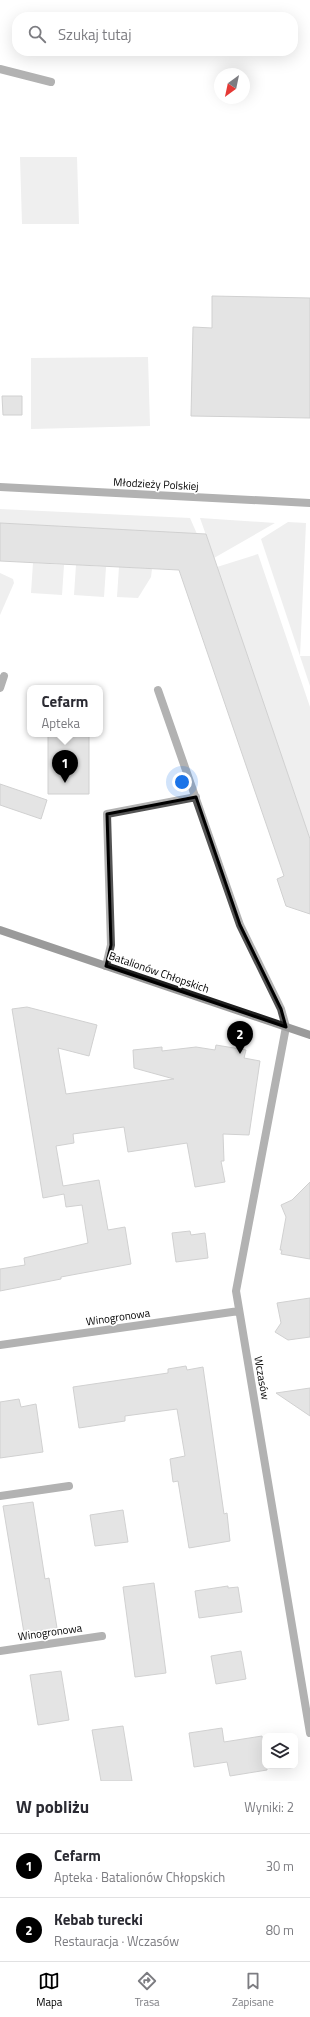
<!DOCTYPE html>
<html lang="pl">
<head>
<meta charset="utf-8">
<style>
  body { margin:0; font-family:"Titillium Web",sans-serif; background:#f2f2f3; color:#2b2b33 }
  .controls { position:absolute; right:12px; bottom:12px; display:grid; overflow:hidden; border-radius:8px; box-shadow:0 4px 16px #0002 }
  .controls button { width:36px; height:36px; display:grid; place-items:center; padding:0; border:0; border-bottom:1px solid #e1e1e2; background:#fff; color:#2b2b33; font:20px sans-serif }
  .compass { position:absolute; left:214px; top:68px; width:36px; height:36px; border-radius:50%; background:#fff; box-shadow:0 4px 16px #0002; rotate:213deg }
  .you { position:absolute; left:182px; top:782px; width:14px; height:14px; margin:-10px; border:3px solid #fff; border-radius:50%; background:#1a73e8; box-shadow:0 0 0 6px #1a73e833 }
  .badge { display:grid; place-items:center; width:26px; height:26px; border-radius:50%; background:#000; color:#fff; font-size:13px; font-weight:700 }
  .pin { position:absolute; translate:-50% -33px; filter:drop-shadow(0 1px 2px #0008) }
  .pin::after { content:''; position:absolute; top:21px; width:14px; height:12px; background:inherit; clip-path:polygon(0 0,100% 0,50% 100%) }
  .popup { position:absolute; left:27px; top:685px; width:76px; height:52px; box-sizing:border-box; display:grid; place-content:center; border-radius:8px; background:#fff; filter:drop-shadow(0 1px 3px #0005); font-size:13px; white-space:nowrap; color:#7c7c81 }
  .popup b { font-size:15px; color:#2b2b33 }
  .popup::after { content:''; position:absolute; left:50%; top:100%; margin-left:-8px; border:8px solid transparent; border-top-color:#fff }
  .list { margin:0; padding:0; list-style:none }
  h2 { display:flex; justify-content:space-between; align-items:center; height:52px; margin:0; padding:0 16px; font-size:17px }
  h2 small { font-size:13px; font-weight:400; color:#7c7c81 }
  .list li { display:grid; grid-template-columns:26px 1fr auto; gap:12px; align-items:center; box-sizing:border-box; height:64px; padding:0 16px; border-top:1px solid #e1e1e2 }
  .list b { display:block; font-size:15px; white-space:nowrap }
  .list p { margin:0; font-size:13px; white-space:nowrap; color:#7c7c81 }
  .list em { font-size:13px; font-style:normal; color:#7c7c81 }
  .icon { flex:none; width:22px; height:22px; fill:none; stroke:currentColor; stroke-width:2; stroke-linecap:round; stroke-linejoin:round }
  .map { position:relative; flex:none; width:310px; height:1781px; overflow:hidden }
  .search { position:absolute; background:#fff; box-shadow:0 4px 16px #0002; left:12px; right:12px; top:12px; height:44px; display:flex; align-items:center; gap:10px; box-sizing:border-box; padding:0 14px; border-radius:16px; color:#7c7c81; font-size:15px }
  .sheet { height:180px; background:#fff }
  nav { display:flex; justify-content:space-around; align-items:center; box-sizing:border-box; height:56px; border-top:1px solid #e1e1e2; background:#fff; font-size:11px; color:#7c7c81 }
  nav a { display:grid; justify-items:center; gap:2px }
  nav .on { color:#000 }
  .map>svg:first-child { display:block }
</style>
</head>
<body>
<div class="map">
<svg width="310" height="1781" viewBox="0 0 310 1781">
  <rect width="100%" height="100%" fill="#fff"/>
  <path fill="#dbdbdb" d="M 20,157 L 77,157 L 79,224 L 22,224 Z
    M 148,357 L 150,426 L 31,429 L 31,358 Z
    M 0,509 L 190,518 L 197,534 L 0,523 Z
    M 200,518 L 275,523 L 214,558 Z
    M 288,522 L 306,523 L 300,656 L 310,656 L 310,686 L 261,539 Z
    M 258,554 L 310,707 L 310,839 L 217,567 Z
    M 33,563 L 64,565 L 62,595 L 31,593 Z
    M 76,565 L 106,567 L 104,597 L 74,595 Z
    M 119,567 L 152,569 L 151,577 L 138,598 L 117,597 Z
    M 0,573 L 13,579 L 14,583 L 0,615 Z"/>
  <path fill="#c4c4c4" stroke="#989898" d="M 212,296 L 310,298 L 310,418 L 191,416 L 193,327 L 212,328 Z
    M 2,396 L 22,396 L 22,415 L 3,415 Z
    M 0,523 L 206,534 L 310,839 L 310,914 L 286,906 L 277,879 L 284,876 L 179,570 L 0,561 Z
    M 48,734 L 89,734 L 89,794 L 48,794 Z
    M 0,784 L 47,800 L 41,819 L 0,805 Z
    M 27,1007 L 97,1025 L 89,1056 L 58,1048 L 66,1094 L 174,1079 L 134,1068 L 133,1050 L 162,1047 L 162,1051 L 196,1047 L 215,1050 L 216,1045 L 246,1050 L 244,1058 L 260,1061 L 249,1135 L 223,1134 L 224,1161 L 221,1161 L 225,1182 L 195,1187 L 187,1143 L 128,1152 L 124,1127 L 73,1134 L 74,1143 L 56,1146 L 63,1186 L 99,1180 L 108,1230 L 125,1227 L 131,1264 L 61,1277 L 61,1279 L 0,1291 L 0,1269 L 25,1265 L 24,1258 L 88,1243 L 82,1205 L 66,1207 L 64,1194 L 43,1198 L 12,1009 Z
    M 310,1182 L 310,1259 L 281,1254 L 282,1250 L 280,1250 L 286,1217 L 281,1205 L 292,1200 Z
    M 190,1231 L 191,1235 L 205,1233 L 208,1258 L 176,1262 L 172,1233 Z
    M 310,1298 L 310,1337 L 288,1340 L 275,1332 L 281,1323 L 277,1303 Z
    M 186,1366 L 187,1370 L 203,1367 L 224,1514 L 227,1513 L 230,1541 L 189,1548 L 178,1481 L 173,1482 L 170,1459 L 185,1456 L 177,1409 L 125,1416 L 125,1421 L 79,1428 L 73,1387 L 168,1373 L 168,1369 Z
    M 310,1388 L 310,1416 L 276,1393 Z
    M 19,1399 L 21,1407 L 36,1404 L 43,1452 L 0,1458 L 0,1402 Z
    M 33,1502 L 45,1579 L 49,1578 L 57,1628 L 24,1633 L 3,1506 Z
    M 123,1510 L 128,1542 L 95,1546 L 90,1515 Z
    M 154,1583 L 166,1673 L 135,1677 L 123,1587 Z
    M 228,1586 L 228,1588 L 238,1587 L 242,1612 L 199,1618 L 195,1591 Z
    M 241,1651 L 246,1679 L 216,1684 L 211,1656 Z
    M 61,1671 L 69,1720 L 38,1725 L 30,1675 Z
    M 123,1726 L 132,1781 L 101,1781 L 92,1730 Z
    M 222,1728 L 224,1742 L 262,1736 L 265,1766 L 267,1766 L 267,1770 L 230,1776 L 227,1762 L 194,1767 L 189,1733 Z"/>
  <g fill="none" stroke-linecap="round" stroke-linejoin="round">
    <path stroke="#545454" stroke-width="8" d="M 0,69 L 51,82"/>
    <path stroke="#545454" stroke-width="8" d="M 0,487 L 310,503
      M 0,688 L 4,676
      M 158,690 L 240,925 L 281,1009 L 286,1027 L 236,1291 L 310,1733
      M 106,966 L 111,945 L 107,814 L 196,797
      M 0,1345 L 239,1311
      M 0,1496 L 69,1486
      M 0,1651 L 102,1636"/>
    <path stroke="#212121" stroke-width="8" d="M 0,930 L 310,1035"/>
  </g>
  <path d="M0 0H310V1781H0ZM 196,797 L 240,925 L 281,1009 L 286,1027 L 106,966 L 111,945 L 107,814 Z" fill="#fff" fill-opacity=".55" fill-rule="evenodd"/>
  <path fill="none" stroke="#000" stroke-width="3" stroke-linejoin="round" d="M 196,797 L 240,925 L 281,1009 L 286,1027 L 106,966 L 111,945 L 107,814 Z"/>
  <g text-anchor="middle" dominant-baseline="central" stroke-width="3.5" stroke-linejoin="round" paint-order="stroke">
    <g font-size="11" fill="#000" stroke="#fff">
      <text transform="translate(156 484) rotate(3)">Młodzieży Polskiej</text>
      <text transform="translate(159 972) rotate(19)">Batalionów Chłopskich</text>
      <text transform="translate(118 1317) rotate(-8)">Winogronowa</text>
      <text transform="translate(262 1378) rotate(80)">Wczasów</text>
      <text transform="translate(50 1632) rotate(-8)">Winogronowa</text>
    </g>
  </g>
</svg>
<div class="controls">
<button><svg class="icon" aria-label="layers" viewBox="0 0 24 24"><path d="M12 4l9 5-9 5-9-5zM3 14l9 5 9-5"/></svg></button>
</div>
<svg class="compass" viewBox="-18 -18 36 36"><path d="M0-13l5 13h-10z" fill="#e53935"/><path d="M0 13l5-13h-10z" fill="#7c7c81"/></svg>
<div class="you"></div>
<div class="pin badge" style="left:65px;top:783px">1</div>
<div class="popup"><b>Cefarm</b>Apteka</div>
<div class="pin badge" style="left:240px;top:1054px">2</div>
<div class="search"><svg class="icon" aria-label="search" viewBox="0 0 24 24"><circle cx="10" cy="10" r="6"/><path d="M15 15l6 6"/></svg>Szukaj tutaj</div>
</div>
<section class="sheet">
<h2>W pobliżu<small>Wyniki: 2</small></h2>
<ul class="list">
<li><span class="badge">1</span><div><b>Cefarm</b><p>Apteka · Batalionów Chłopskich</p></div><em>30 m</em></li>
<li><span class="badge">2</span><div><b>Kebab turecki</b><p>Restauracja · Wczasów</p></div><em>80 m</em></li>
</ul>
</section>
<nav>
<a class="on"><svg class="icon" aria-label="map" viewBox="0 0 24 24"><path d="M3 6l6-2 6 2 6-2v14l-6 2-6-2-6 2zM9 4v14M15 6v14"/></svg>Mapa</a>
<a><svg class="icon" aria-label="directions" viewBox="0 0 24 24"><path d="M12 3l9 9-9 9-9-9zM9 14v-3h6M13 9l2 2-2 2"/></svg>Trasa</a>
<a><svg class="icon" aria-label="saved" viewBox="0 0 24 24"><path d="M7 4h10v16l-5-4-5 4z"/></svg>Zapisane</a>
</nav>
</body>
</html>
